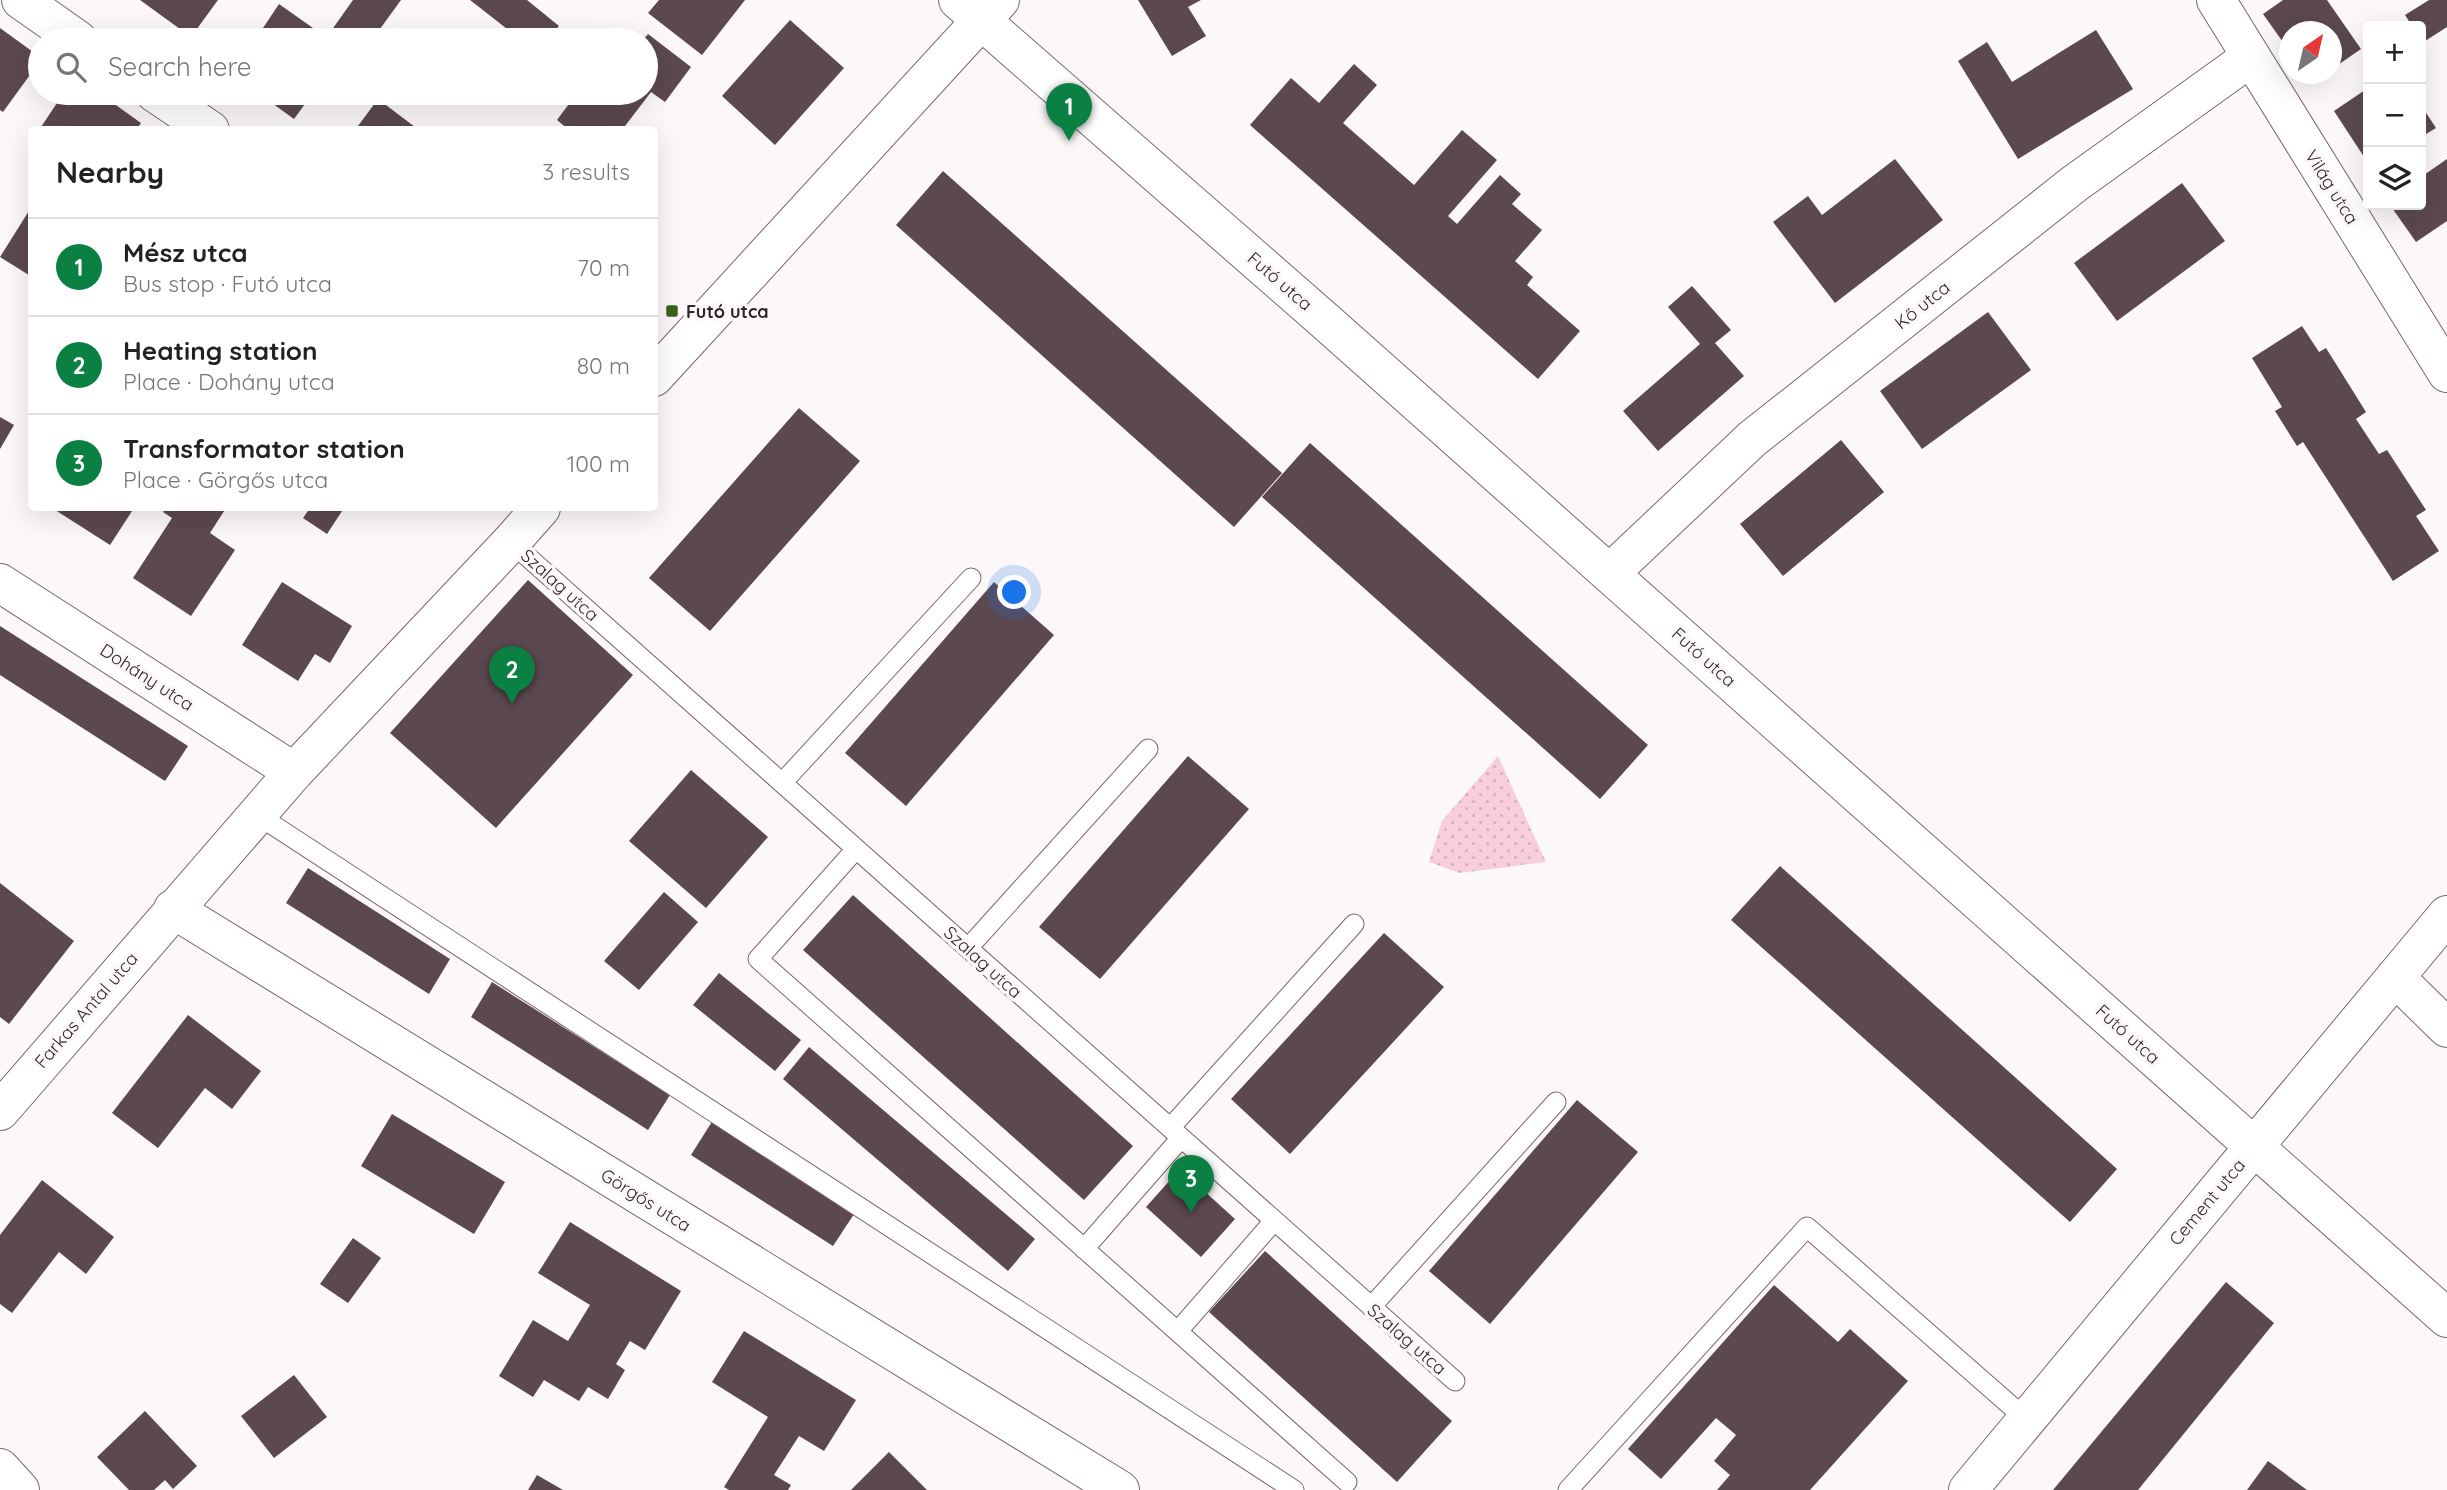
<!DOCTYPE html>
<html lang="en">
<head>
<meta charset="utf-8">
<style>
  body { margin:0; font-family:Quicksand,sans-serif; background:#f2f2f2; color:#222 }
  .controls { position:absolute; right:21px; top:21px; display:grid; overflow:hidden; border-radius:7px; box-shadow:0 7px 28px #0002 }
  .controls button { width:63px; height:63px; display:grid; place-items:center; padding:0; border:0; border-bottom:2px solid #e0e0e0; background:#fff; color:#222; font:35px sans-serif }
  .compass { position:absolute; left:2279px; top:21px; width:63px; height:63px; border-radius:50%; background:#fff; box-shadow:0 7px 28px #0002; rotate:34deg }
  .you { position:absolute; left:1015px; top:593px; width:24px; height:24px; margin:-18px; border:5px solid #fff; border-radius:50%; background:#1a73e8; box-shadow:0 0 0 10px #1a73e833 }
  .badge { display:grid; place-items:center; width:46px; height:46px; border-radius:50%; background:#0b8043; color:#fff; font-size:23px; font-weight:700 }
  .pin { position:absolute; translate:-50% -58px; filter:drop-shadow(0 2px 4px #0008) }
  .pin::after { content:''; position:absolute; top:37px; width:24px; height:21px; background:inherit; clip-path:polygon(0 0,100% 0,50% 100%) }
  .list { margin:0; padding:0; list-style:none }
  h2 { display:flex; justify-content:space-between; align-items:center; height:91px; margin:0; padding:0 28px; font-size:30px }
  h2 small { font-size:23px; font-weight:400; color:#767676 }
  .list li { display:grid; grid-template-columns:46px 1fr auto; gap:21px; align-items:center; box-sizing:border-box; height:98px; padding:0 28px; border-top:2px solid #e0e0e0 }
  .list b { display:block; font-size:26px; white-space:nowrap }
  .list p { margin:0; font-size:23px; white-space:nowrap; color:#767676 }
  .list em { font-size:23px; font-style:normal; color:#767676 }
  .icon { flex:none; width:38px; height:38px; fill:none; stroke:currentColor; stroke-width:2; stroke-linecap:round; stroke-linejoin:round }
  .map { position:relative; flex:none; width:2447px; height:1490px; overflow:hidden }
  .search { position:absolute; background:#fff; box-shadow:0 7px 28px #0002; left:28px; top:28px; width:630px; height:77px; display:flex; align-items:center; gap:18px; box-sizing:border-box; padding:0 24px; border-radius:38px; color:#767676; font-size:26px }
  .panel { position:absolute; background:#fff; box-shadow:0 7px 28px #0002; left:28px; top:126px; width:630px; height:385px; border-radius:7px }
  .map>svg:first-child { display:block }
</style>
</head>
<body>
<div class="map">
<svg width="2447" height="1490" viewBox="0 0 2447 1490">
  <defs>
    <pattern id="park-dots" width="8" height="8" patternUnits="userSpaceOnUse" patternTransform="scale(1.75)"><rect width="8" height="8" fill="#f8cedf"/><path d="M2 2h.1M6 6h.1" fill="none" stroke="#d5b1bf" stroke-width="1.8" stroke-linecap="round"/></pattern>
  </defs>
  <rect width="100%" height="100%" fill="#fcf7f9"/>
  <path fill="url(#park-dots)" d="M 1498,756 L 1546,862 L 1460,873 L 1429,862 L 1442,821 Z"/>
  <path fill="#5c4850" d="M 140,0 L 218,0 L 191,37 Z
    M 353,0 L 401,0 L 372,40 L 344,40 L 331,31 Z
    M 470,0 L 527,0 L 559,26 L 547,40 L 521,40 Z
    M 659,0 L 745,0 L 702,55 L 648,13 Z
    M 1138,0 L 1201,0 L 1188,7 L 1206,36 L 1172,56 Z
    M 2283,0 L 2327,0 L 2361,49 L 2332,69 L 2332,32 L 2290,32 L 2290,52 L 2263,14 Z
    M 2429,0 L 2447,0 L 2447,27 L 2422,43 L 2421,26 L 2412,26 L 2405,15 Z
    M 279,4 L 330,40 L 273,40 L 275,37 L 263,28 Z
    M 790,20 L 844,68 L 775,145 L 722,96 Z
    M 0,28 L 40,57 L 40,61 L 3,112 L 0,110 Z
    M 2096,30 L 2133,89 L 2018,159 L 1958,61 L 1987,42 L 2012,82 Z
    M 648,34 L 691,67 L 665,102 L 651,92 L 622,130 L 569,130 L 557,120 L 577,93 L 586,93 L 598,102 L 604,93 L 646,93 L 646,40 L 643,40 Z
    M 1354,64 L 1377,85 L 1343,123 L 1414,185 L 1462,130 L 1497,160 L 1448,216 L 1457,224 L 1500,175 L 1521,194 L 1512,204 L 1542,230 L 1515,261 L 1533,277 L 1527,285 L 1580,331 L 1538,379 L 1250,125 L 1291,78 L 1319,103 Z
    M 2304,74 L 2326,74 L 2311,84 Z
    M 2368,88 L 2368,163 L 2334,111 Z
    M 79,93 L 99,93 L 141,123 L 136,130 L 39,130 L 63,94 L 73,102 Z
    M 258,93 L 313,93 L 294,119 Z
    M 378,99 L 419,130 L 355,130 Z
    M 2421,105 L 2436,128 L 2421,137 Z
    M 1895,159 L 1943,220 L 1835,303 L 1773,222 L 1808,196 L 1822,215 Z
    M 2447,159 L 2447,221 L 2416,242 L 2390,205 L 2421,205 L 2421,177 Z
    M 943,171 L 1282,473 L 1234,527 L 896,225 Z
    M 2182,183 L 2225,241 L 2117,321 L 2074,263 Z
    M 32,206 L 32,277 L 0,257 Z
    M 1692,286 L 1731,330 L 1715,343 L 1744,376 L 1658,451 L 1623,411 L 1700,344 L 1668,307 Z
    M 1988,312 L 2031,370 L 1922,449 L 1880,391 Z
    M 2302,326 L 2319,352 L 2326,348 L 2366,412 L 2356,419 L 2379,454 L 2387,450 L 2426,510 L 2416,516 L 2439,551 L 2393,581 L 2303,442 L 2297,446 L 2275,411 L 2282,407 L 2252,358 Z
    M 799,408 L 860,461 L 710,631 L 649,578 Z
    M 0,417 L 14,425 L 0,449 Z
    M 1841,440 L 1884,492 L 1783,576 L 1740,524 Z
    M 1310,443 L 1648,745 L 1600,799 L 1262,497 Z
    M 52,508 L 134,508 L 110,545 Z
    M 166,508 L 226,508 L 210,533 L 235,550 L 191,616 L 133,578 L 172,518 L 163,512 Z
    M 310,508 L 344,508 L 327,534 L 303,518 Z
    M 528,580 L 633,675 L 496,828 L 390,733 Z
    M 282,582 L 352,626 L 330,663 L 315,654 L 298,681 L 242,645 Z
    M 994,582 L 1054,635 L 906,806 L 845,753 Z
    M 0,626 L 188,746 L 165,781 L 0,675 Z
    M 1188,756 L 1249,809 L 1100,979 L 1039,927 Z
    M 691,770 L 768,837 L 706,908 L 629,841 Z
    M 1780,866 L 2117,1169 L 2070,1222 L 1731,920 Z
    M 308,868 L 450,959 L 429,994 L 286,903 Z
    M 0,883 L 74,941 L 9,1024 L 0,1017 Z
    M 664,892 L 698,922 L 639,990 L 604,961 Z
    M 853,895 L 1133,1146 L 1084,1200 L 803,950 Z
    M 1384,933 L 1444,987 L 1290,1154 L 1231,1099 Z
    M 719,973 L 801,1040 L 775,1071 L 693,1005 Z
    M 492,982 L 670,1095 L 648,1130 L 471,1017 Z
    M 188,1015 L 261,1071 L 232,1109 L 205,1088 L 158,1148 L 112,1113 Z
    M 809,1047 L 1035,1239 L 1008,1271 L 783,1079 Z
    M 1577,1100 L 1638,1152 L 1490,1324 L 1429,1271 Z
    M 392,1114 L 505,1182 L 474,1234 L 361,1166 Z
    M 713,1120 L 856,1211 L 833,1246 L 691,1155 Z
    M 1180,1169 L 1235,1219 L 1201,1257 L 1146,1207 Z
    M 42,1180 L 114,1237 L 86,1274 L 59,1252 L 12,1313 L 0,1304 L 0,1235 Z
    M 570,1222 L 681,1291 L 645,1350 L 630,1341 L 616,1364 L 625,1370 L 608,1399 L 588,1387 L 579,1401 L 544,1380 L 533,1397 L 499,1376 L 533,1320 L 568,1341 L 590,1305 L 538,1273 Z
    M 353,1238 L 381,1258 L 348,1303 L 320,1284 Z
    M 1265,1251 L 1452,1421 L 1397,1482 L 1209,1312 Z
    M 2226,1282 L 2274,1323 L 2138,1490 L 2053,1490 Z
    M 1774,1285 L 1838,1342 L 1850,1329 L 1908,1381 L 1810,1490 L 1717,1490 L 1730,1475 L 1714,1461 L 1736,1435 L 1716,1418 L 1661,1479 L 1628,1449 Z
    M 744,1331 L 856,1400 L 824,1451 L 799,1436 L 774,1475 L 791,1485 L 788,1490 L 729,1490 L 724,1487 L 768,1417 L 712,1382 Z
    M 294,1375 L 327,1417 L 274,1458 L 241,1416 Z
    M 145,1411 L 197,1466 L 173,1489 L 165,1480 L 154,1490 L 129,1490 L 97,1457 Z
    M 889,1452 L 927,1490 L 851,1490 Z
    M 2268,1461 L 2307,1490 L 2247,1490 Z
    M 537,1475 L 563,1490 L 528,1490 Z"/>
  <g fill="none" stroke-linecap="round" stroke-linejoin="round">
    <defs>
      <path id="lane" d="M 511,542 L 1455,1381
        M 782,783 L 971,578
        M 256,814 L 1294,1490
        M 856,849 L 758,959 L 1347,1482
        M 968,948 L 1148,749
        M 1170,1128 L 1354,924
        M 1084,1249 L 1181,1138
        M 1371,1307 L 1556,1102
        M 1178,1331 L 1274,1221
        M 1568,1490 L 1807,1227 L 2026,1419"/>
      <path id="street" d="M 21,0 L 78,40
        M 2216,0 L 2447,373
        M 155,93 L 210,130
        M 654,377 L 1000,0
        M 1610,573 L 1752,439 L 2074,184 L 2251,57
        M 0,583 L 294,772
        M 173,909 L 1120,1490
        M 2395,977 L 2447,1028
        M 0,1111 L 294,772 L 511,542 L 541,508
        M 0,1468 L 20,1490
        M 1968,1490 L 2447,915"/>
      <path id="secondary" d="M 958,0 L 1324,320 L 2447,1318"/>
    </defs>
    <use href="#lane" stroke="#7c676f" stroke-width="21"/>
    <use href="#street" stroke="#7c676f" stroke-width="40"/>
    <use href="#secondary" stroke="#7c676f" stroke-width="40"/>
    <use href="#lane" stroke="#fff" stroke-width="19"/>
    <use href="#street" stroke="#fff" stroke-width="38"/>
    <use href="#secondary" stroke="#fff" stroke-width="38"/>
  </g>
  <rect fill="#3b621b" stroke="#fcf7f9" stroke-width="2.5" x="665" y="304" width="14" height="14" rx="3.5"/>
  <g text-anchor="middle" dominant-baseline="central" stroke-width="7" stroke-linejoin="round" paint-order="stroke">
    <g font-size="18" fill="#2e2629" stroke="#fcf7f9">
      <text transform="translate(2332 187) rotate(58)">Világ utca</text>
      <text transform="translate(1280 281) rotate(41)">Futó utca</text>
      <text transform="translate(1922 305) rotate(-39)">Kő utca</text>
      <text transform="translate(560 585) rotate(42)">Szalag utca</text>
      <text transform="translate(1704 657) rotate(42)">Futó utca</text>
      <text transform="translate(147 677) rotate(33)">Dohány utca</text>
      <text transform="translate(983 962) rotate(42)">Szalag utca</text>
      <text transform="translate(86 1010) rotate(-49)">Farkas Antal utca</text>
      <text transform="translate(2128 1034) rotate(42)">Futó utca</text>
      <text transform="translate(646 1200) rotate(32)">Görgős utca</text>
      <text transform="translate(2207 1202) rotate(-50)">Cement utca</text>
      <text transform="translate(1407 1339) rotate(41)">Szalag utca</text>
    </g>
    <g font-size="18" font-weight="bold" fill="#2e2629" stroke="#fcf7f9" text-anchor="start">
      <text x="686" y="311">Futó utca</text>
    </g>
  </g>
</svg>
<div class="controls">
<button>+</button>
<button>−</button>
<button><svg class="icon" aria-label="layers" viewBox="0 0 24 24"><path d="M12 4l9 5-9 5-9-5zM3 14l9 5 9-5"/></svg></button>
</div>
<svg class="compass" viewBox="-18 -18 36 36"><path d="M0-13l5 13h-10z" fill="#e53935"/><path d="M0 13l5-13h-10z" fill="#767676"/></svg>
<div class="you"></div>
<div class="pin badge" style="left:1069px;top:141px">1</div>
<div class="pin badge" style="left:512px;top:704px">2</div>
<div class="pin badge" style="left:1191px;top:1213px">3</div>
<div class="search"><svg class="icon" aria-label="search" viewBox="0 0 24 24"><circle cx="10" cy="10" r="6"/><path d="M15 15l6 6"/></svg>Search here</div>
<section class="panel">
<h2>Nearby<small>3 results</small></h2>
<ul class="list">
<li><span class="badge">1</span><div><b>Mész utca</b><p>Bus stop · Futó utca</p></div><em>70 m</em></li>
<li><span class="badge">2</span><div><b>Heating station</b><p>Place · Dohány utca</p></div><em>80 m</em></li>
<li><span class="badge">3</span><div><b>Transformator station</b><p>Place · Görgős utca</p></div><em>100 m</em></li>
</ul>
</section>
</div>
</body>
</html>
